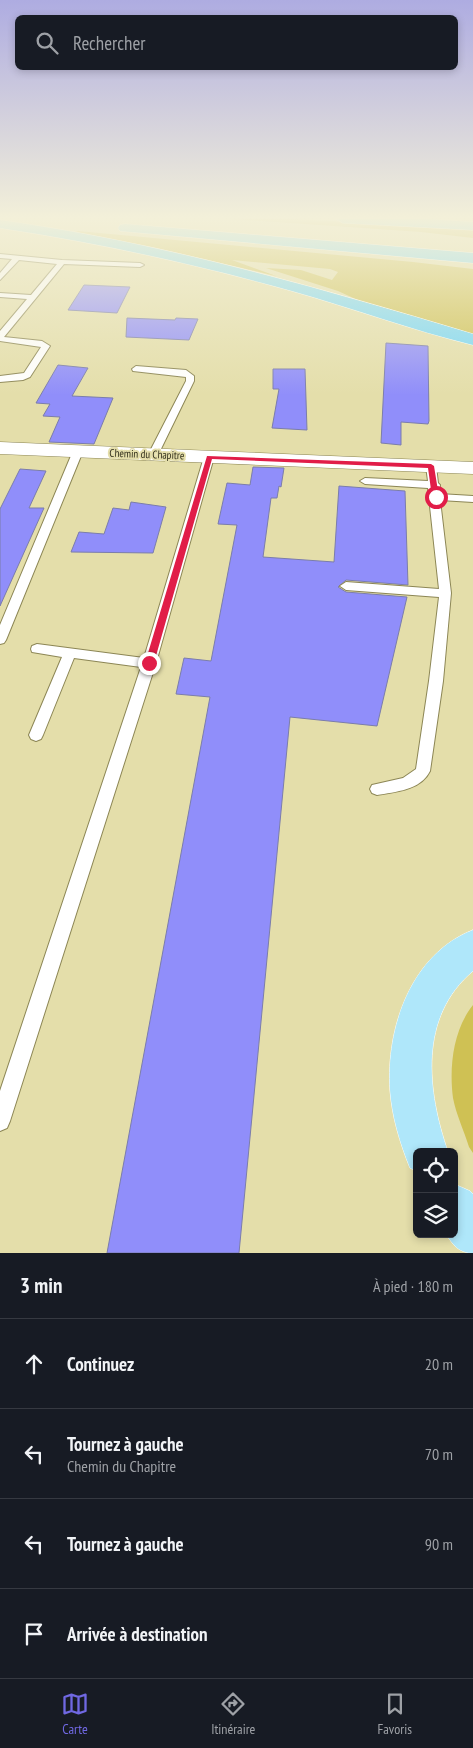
<!DOCTYPE html>
<html lang="fr">
<head>
<meta charset="utf-8">
<style>
  body { margin:0; font-family:"PT Sans Narrow",sans-serif; background:#20242c; color:#f1f3f6 }
  .controls { position:absolute; right:15px; bottom:15px; display:grid; overflow:hidden; border-radius:8px; box-shadow:0 2px 8px #0003 }
  .controls button { width:45px; height:45px; display:grid; place-items:center; padding:0; border:0; border-bottom:1px solid #363941; background:#171b24; color:#f1f3f6; font:25px sans-serif }
  .stop { position:absolute; width:15px; height:15px; margin:-11px; border:4px solid #e11d48; border-radius:50%; background:#fff }
  .stop.end { background:#e11d48; border-color:#fff; box-shadow:0 1px 5px #0008 }
  .list { margin:0; padding:0; list-style:none }
  h2 { display:flex; justify-content:space-between; align-items:center; height:65px; margin:0; padding:0 20px; font-size:21px }
  h2 small { font-size:16px; font-weight:400; color:#9ea1a6 }
  .list li { display:grid; grid-template-columns:32px 1fr auto; gap:15px; align-items:center; box-sizing:border-box; height:90px; padding:0 20px; border-top:1px solid #363941 }
  .list b { display:block; font-size:19px; white-space:nowrap }
  .list p { margin:0; font-size:16px; white-space:nowrap; color:#9ea1a6 }
  .list em { font-size:16px; font-style:normal; color:#9ea1a6 }
  .icon { flex:none; width:28px; height:28px; fill:none; stroke:currentColor; stroke-width:2; stroke-linecap:round; stroke-linejoin:round }
  .map { position:relative; flex:none; width:473px; height:1253px; overflow:hidden }
  .search { position:absolute; background:#171b24; box-shadow:0 2px 8px #0003; left:15px; right:15px; top:15px; height:55px; display:flex; align-items:center; gap:12px; box-sizing:border-box; padding:0 18px; border-radius:8px; color:#9ea1a6; font-size:19px }
  .sheet { height:425px; background:#171b24 }
  nav { display:flex; justify-content:space-around; align-items:center; box-sizing:border-box; height:70px; border-top:1px solid #363941; background:#171b24; font-size:14px; color:#9ea1a6 }
  nav a { display:grid; justify-items:center; gap:2px }
  nav .on { color:#7068e2 }
  .map>svg:first-child { display:block }
</style>
</head>
<body>
<div class="map">
<svg width="473" height="1253" viewBox="0 0 473 1253">
  <rect width="100%" height="100%" fill="#e4deaa"/>
  <path fill="#cfc154" d="M 232,219 L 293,219 L 473,229 L 473,238 L 421,232 Z
    M 78,231 L 413,262 L 473,269 L 473,336 L 360,301 L 338,291 L 266,268 L 301,270 L 332,280 L 338,272 L 330,269 L 232,260 L 276,276 L 157,248 L 76,232 Z
    M 473,1005 L 473,1153 L 469,1147 C 464,1131 456,1114 453,1098 C 449,1067 453,1030 473,1005 Z"/>
  <path fill="#908efa" stroke="#7b7dab" d="M 84,285 L 130,287 L 117,313 L 68,310 Z
    M 127,318 L 175,320 L 176,318 L 198,319 L 189,340 L 126,337 Z
    M 386,343 L 428,346 L 429,421 L 428,424 L 401,422 L 401,445 L 381,443 Z
    M 58,365 L 88,368 L 72,396 L 113,398 L 94,444 L 49,442 L 60,417 L 43,416 L 50,404 L 36,403 Z
    M 273,369 L 305,369 L 307,430 L 272,428 L 279,389 L 273,389 Z
    M 253,467 L 284,468 L 281,487 L 279,486 L 277,498 L 271,498 L 263,557 L 334,562 L 339,486 L 405,491 L 408,585 L 346,580 L 338,587 L 346,592 L 407,597 L 377,726 L 290,717 L 239,1253 L 107,1253 L 210,697 L 176,694 L 184,658 L 211,661 L 237,525 L 218,524 L 227,483 L 250,485 Z
    M 20,469 L 46,471 L 29,508 L 44,508 L 0,606 L 0,509 Z
    M 131,502 L 166,507 L 153,553 L 71,552 L 79,532 L 104,534 L 113,508 L 129,510 Z"/>
  <g fill="none" stroke-linecap="round" stroke-linejoin="round">
    <defs>
      <path id="lane" d="M 0,254 L 62,260 L 140,263 L 144,265 L 140,267 L 64,264 L 4,337 L 42,341 L 50,346 L 30,377 L 23,380 L 0,382 L 0,376 L 24,373 L 41,347 L 0,341 L 0,331 L 27,299 L 0,297 L 0,293 L 31,295 L 57,264 L 19,260 L 0,280 L 0,273 L 12,259 L 0,258 Z
        M 136,366 L 186,370 L 194,376 L 194,381 L 158,455 L 153,458 L 148,455 L 186,381 L 186,377 L 133,371 L 132,369 Z
        M 78,448 L 83,451 L 6,640 L 4,643 L 0,644 L 0,625 L 73,451 Z
        M 209,454 L 214,457 L 156,663 L 10,1121 L 7,1128 L 0,1131 L 0,1091 L 141,667 L 74,658 L 43,735 L 41,739 L 36,741 L 31,739 L 29,735 L 62,657 L 32,652 L 31,649 L 32,646 L 37,644 L 144,658 L 204,457 Z
        M 431,463 L 436,466 L 438,483 L 440,485 L 439,494 L 473,496 L 473,502 L 440,500 L 451,593 L 443,681 L 430,771 C 421,790 395,792 377,795 L 372,793 L 370,789 L 372,785 L 403,778 L 416,769 L 429,681 L 439,597 L 346,590 L 340,586 L 346,582 L 439,589 L 428,488 L 365,484 L 360,481 L 365,478 L 428,481 L 426,466 Z"/>
      <path id="street" d="M 0,442 L 473,462 L 473,474 L 0,454 Z"/>
      <path id="primary" d="M 473,930 L 473,971 C 418,1017 427,1091 448,1152 L 417,1152 L 417,1171 L 410,1168 C 400,1143 392,1117 390,1090 C 386,1028 411,954 473,930 Z
        M 454,1184 L 470,1191 L 473,1194 L 473,1253 C 459,1253 453,1245 446,1234 L 454,1234 Z"/>
      <path id="highway" d="M 336,219 L 428,219 L 473,222 L 473,230 L 343,223 Z
        M 0,220 C 162,243 317,287 473,334 L 473,345 C 412,330 352,308 292,291 C 196,264 99,243 0,228 Z
        M 125,224 L 473,253 L 473,263 L 120,231 L 118,228 L 120,225 Z"/>
    </defs>
    <use href="#lane" stroke="#8c8655" stroke-width="2"/>
    <use href="#street" stroke="#8c8655" stroke-width="1"/>
    <use href="#primary" stroke="#fff" stroke-width="1"/>
    <use href="#highway" stroke="#fff" stroke-width="1"/>
    <use href="#lane" fill="#fff" fill-rule="evenodd"/>
    <use href="#street" fill="#fff" fill-rule="evenodd"/>
    <use href="#primary" fill="#afe7fa" fill-rule="evenodd"/>
    <use href="#highway" fill="#79d7f6" fill-rule="evenodd"/>
  </g>
  <linearGradient id="sky" x2="0" y2="1"><stop stop-color="#aeace1"/><stop offset="0.55" stop-color="#f3f0d9"/><stop offset="1" stop-color="#f3f0d9" stop-opacity="0"/></linearGradient>
  <rect width="473" height="395" fill="url(#sky)"/>
  <path fill="#e11d48" d="M 207,456 L 431,464 L 434,466 L 439,497 L 436,499 L 432,497 L 428,468 L 212,459 L 154,663 L 149,666 L 145,663 Z"/>
  <g text-anchor="middle" dominant-baseline="central" stroke-width="4" stroke-linejoin="round" paint-order="stroke">
    <g font-size="11" fill="#322f1b" stroke="#e4deaa">
      <text transform="translate(147 454) rotate(2)">Chemin du Chapitre</text>
    </g>
  </g>
</svg>
<div class="controls">
<button><svg class="icon" aria-label="locate" viewBox="0 0 24 24"><circle cx="12" cy="12" r="6"/><path d="M12 2v4M12 18v4M2 12h4M18 12h4"/></svg></button>
<button><svg class="icon" aria-label="layers" viewBox="0 0 24 24"><path d="M12 4l9 5-9 5-9-5zM3 14l9 5 9-5"/></svg></button>
</div>
<div class="stop" style="left:436px;top:497px"></div>
<div class="stop end" style="left:149px;top:663px"></div>
<div class="search"><svg class="icon" aria-label="search" viewBox="0 0 24 24"><circle cx="10" cy="10" r="6"/><path d="M15 15l6 6"/></svg>Rechercher</div>
</div>
<section class="sheet">
<h2>3 min<small>À pied · 180 m</small></h2>
<ul class="list">
<li><svg class="icon" aria-label="ahead" viewBox="0 0 24 24"><path d="M12 20V5M6 11l6-6 6 6"/></svg><div><b>Continuez</b></div><em>20 m</em></li>
<li><svg class="icon" aria-label="left" viewBox="0 0 24 24"><path d="M17 20v-9H6M10 6l-5 5 5 5"/></svg><div><b>Tournez à gauche</b><p>Chemin du Chapitre</p></div><em>70 m</em></li>
<li><svg class="icon" aria-label="left" viewBox="0 0 24 24"><path d="M17 20v-9H6M10 6l-5 5 5 5"/></svg><div><b>Tournez à gauche</b></div><em>90 m</em></li>
<li><svg class="icon" aria-label="arrive" viewBox="0 0 24 24"><path d="M6 21V4h12l-3 4 3 4H6"/></svg><div><b>Arrivée à destination</b></div></li>
</ul>
</section>
<nav>
<a class="on"><svg class="icon" aria-label="map" viewBox="0 0 24 24"><path d="M3 6l6-2 6 2 6-2v14l-6 2-6-2-6 2zM9 4v14M15 6v14"/></svg>Carte</a>
<a><svg class="icon" aria-label="directions" viewBox="0 0 24 24"><path d="M12 3l9 9-9 9-9-9zM9 14v-3h6M13 9l2 2-2 2"/></svg>Itinéraire</a>
<a><svg class="icon" aria-label="saved" viewBox="0 0 24 24"><path d="M7 4h10v16l-5-4-5 4z"/></svg>Favoris</a>
</nav>
</body>
</html>
